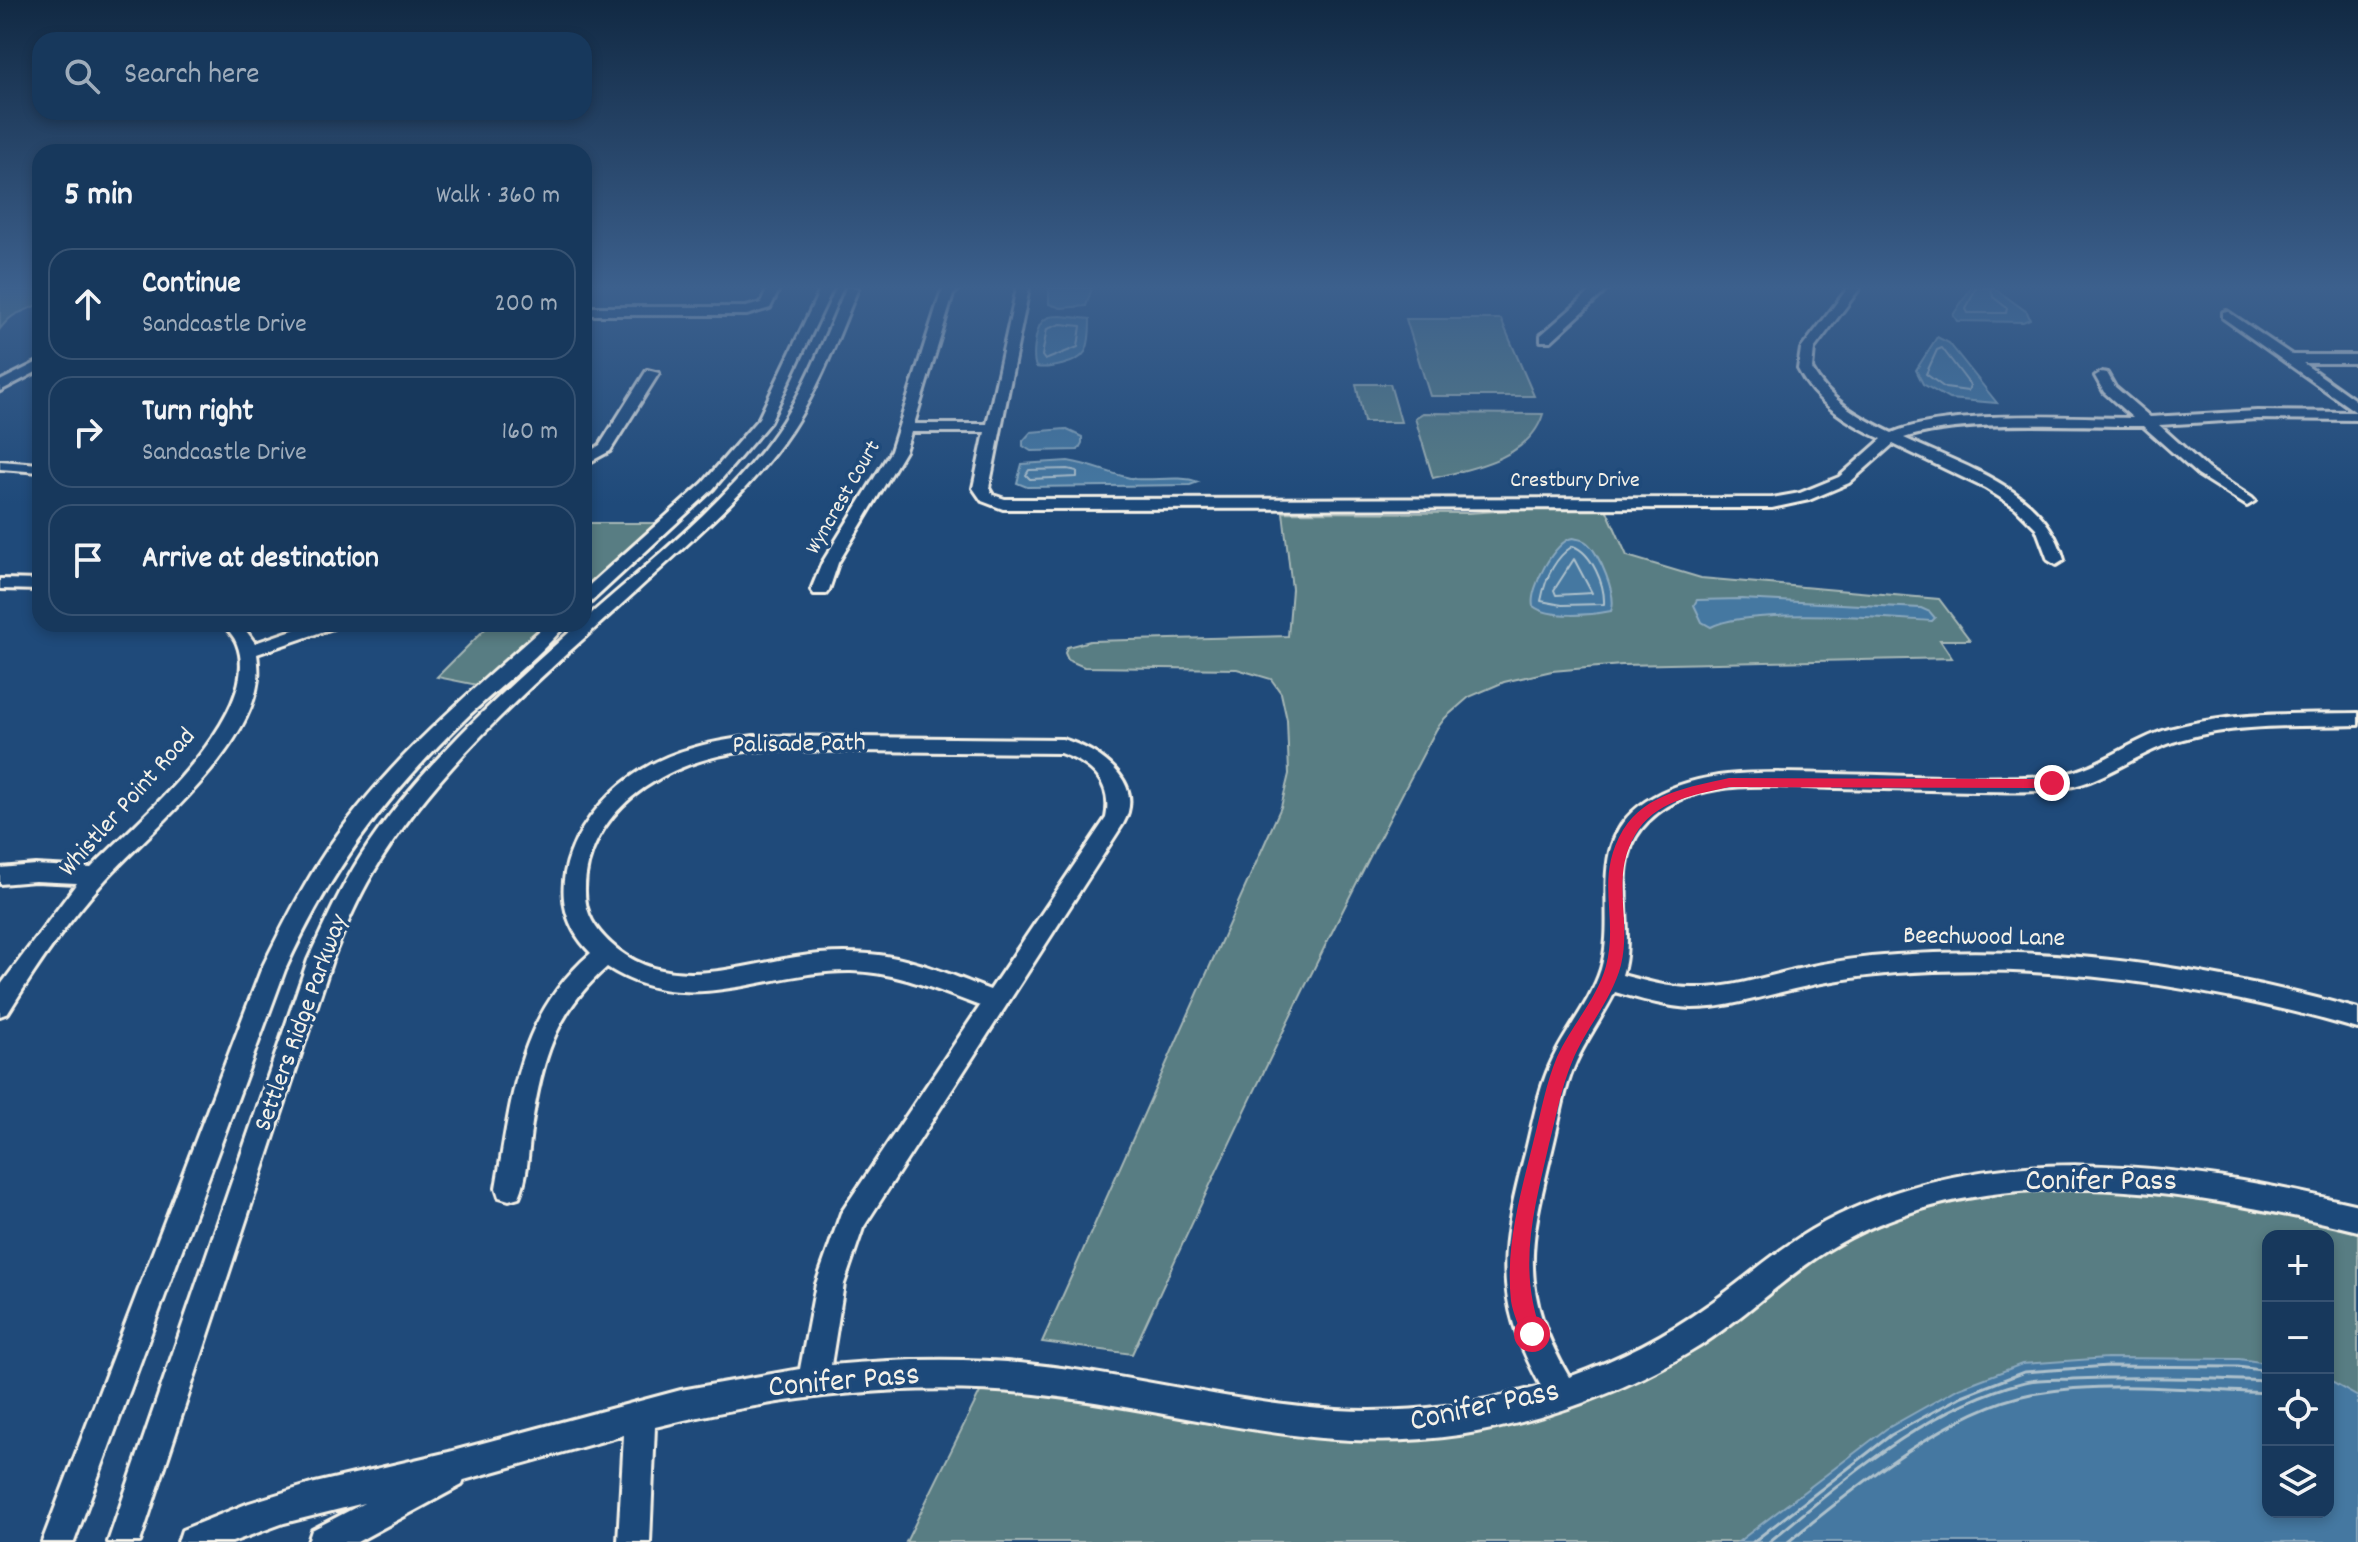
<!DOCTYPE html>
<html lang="en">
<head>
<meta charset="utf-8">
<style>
  body { margin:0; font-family:Dekko,sans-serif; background:#244365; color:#f1f3f6 }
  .controls { position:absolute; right:24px; bottom:24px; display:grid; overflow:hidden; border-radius:16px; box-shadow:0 4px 12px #0003 }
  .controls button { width:72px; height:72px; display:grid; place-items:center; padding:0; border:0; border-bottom:2px solid #365272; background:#17385c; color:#f1f3f6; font:40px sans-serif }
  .stop { position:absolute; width:24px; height:24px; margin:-18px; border:6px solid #e11d48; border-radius:50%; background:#fff }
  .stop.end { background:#e11d48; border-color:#fff; box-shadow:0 2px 8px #0008 }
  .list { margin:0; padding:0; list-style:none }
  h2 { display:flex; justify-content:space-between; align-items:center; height:104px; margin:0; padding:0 32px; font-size:34px }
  h2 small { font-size:26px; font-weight:400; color:#9eacbb }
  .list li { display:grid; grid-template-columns:52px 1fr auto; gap:24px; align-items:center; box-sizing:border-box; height:112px; margin:0 16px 16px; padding:0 16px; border:2px solid #365272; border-radius:24px }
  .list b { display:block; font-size:30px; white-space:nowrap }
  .list p { margin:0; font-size:26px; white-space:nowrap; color:#9eacbb }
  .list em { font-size:26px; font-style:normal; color:#9eacbb }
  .icon { flex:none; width:44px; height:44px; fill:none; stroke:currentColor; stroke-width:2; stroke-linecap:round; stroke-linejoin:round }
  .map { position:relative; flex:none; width:2358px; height:1542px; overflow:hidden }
  .search { position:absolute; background:#17385c; box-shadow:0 4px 12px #0003; left:32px; top:32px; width:560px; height:88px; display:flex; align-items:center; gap:20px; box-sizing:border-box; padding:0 28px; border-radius:24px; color:#9eacbb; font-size:30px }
  .panel { position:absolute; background:#17385c; box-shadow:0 4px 12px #0003; left:32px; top:144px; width:560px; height:488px; border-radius:24px }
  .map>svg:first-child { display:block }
</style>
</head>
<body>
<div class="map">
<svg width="2358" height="1542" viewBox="0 0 2358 1542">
  <rect width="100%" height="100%" fill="#1f4a7a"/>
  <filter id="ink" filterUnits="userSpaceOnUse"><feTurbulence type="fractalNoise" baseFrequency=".0125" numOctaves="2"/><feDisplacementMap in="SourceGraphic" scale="16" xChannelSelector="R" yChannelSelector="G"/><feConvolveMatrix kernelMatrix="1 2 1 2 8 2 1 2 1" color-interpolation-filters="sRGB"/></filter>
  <g filter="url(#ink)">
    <path fill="#597d83" stroke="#a6b7b6" stroke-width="2" fill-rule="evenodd" d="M 0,288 L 40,290 L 40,303 C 22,315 16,308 0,329 Z
      M 1406,319 L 1501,319 L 1534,396 L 1430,396 Z
      M 1356,384 L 1390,384 L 1401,422 L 1364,422 Z
      M 1423,413 L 1543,414 C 1530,458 1472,469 1433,478 L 1415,418 Z
      M 1604,504 L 1627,556 L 1701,578 L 1939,599 L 1970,640 L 1940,640 L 1952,658 L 1622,665 L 1552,671 L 1504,682 L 1469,697 L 1445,718 L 1436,730 C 1327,934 1228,1143 1132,1354 L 1042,1342 L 1281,807 L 1289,774 L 1287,720 L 1281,693 L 1271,679 L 1237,669 L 1084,667 L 1068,660 L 1065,653 L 1067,647 L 1090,641 L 1288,636 L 1292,589 L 1283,512 L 1468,513 Z
      M 584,523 L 668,523 L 584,599 Z
      M 490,624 L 557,624 L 487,687 L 437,677 Z
      M 2088,1177 L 2358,1218 L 2358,1542 L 906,1542 L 988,1376 L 1337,1426 L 1594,1382 L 1886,1210 ZM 2268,1236 L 2328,1236 L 2328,1512 L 2268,1512 Z"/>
    <path fill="#4478a1" stroke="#8aa8bd" stroke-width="2" d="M 1049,288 L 1092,288 L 1086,306 L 1061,308 L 1049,304 Z
      M 1971,288 L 1994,288 L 2027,312 L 2030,319 L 2023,322 L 1957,321 L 1953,315 Z
      M 1061,316 L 1090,319 C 1090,327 1090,344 1085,352 C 1078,364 1048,369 1036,367 C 1032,358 1035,330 1042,322 C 1047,316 1054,316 1061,316 Z
      M 1937,337 L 1949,343 L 1997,403 L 1949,399 L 1923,384 L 1916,370 Z
      M 1065,429 L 1082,437 L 1082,443 L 1078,450 L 1031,451 L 1023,446 L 1023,441 L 1031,432 Z
      M 1068,461 C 1094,465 1112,475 1135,479 C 1155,481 1180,475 1198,482 L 1190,485 L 1027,487 L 1017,483 L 1022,464 Z
      M 1573,538 C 1577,539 1582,539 1586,542 C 1599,551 1618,597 1611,611 C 1590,615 1550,619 1533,606 C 1529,589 1555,540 1573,538 Z
      M 1741,599 L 1921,608 L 1930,612 L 1935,618 L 1932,621 C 1884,618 1748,607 1711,627 L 1702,622 L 1694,605 L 1697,600 Z
      M 2107,1358 L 2239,1359 L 2268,1363 L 2268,1512 L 2328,1512 L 2328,1380 L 2358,1397 L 2358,1542 L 1738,1542 L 1886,1429 L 1959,1388 L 2022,1364 Z"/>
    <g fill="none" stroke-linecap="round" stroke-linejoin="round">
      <path stroke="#aec1cc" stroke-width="2" d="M 1976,288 L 1966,309 L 1968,313 L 2006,313 L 2007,308 L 1993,297 L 1991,288
        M 1061,324 L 1081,326 L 1078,347 L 1045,360 L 1042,356 L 1047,329 Z
        M 1942,348 L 1970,385 L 1968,391 L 1945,388 L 1926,374 L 1937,350 Z
        M 1068,469 L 1077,471 L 1077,477 L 1030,479 L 1026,475 L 1029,470 Z
        M 1573,546 C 1592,553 1605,585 1604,604 L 1562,605 L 1541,601 C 1545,580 1554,558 1573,546 Z
        M 1574,559 L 1592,593 L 1556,595 L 1554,590 Z"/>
      <path stroke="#aec1cc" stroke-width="3" d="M 1753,1542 L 1891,1435 L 1962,1396 L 2024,1372 L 2108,1366 L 2238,1367 L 2268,1371
        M 1769,1542 C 1845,1480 1927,1406 2025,1382 C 2041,1378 2058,1380 2073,1379 C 2139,1376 2203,1378 2268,1381
        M 1788,1542 C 1851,1491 1950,1409 2031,1394 C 2109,1380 2190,1390 2268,1393"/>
      <defs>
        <path id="minor" d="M 768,288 L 780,288 L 770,308 L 747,315 L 584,315 L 584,307 L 746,307 L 761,303 Z
          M 821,288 L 833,288 L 770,422 L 713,489 L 590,603 L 584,604 L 584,590 L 703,483 L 759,418 Z
          M 846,288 L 858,288 C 836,342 816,398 781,445 C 740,500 686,545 636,591 C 542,677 439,762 373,873 C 357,900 344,930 332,960 L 140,1542 L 108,1542 L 308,960 C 324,925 340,889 361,856 C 418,768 496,698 573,629 L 584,624 L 584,620 C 651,561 735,496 783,421 C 809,380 827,333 846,288 Z
          M 946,288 L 960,288 L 953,295 L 914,424 L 987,424 L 1017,288 L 1029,288 L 989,488 L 993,495 L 1005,499 L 1772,498 L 1800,493 L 1839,477 L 1882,439 C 1848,423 1815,403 1798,369 L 1801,349 L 1848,288 L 1860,288 L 1814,349 L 1812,369 C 1828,400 1861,418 1892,433 C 1949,409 2069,418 2133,418 L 2104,392 L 2095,376 L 2102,372 L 2107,373 L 2115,387 L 2150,417 L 2257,411 L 2356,412 L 2223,318 L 2223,312 L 2227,311 L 2292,355 L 2358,355 L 2358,363 L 2303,363 L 2358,402 L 2358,420 L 2257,419 L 2159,425 L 2208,469 L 2252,498 L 2255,501 L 2247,506 L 2198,475 L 2143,426 C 2076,427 1965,418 1904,438 C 1963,466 2046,489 2064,560 L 2056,565 L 2048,560 L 2036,528 L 2015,507 L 1985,488 L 1893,444 L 1849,483 L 1809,500 L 1772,508 L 1003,509 L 982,501 L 973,488 L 985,432 L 911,432 L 905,451 L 838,563 L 829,590 L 826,594 L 814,594 L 811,590 L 822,563 L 891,451 L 941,293 Z
          M 1595,288 L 1609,288 L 1551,341 L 1541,341 L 1541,335 Z
          M 40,361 L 40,370 L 0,391 L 0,381 Z
          M 647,370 L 659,373 L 610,451 L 584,465 L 584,455 L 600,445 Z
          M 0,461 L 40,464 L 40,472 L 0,469 Z
          M 0,579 L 40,580 L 40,590 L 0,589 Z
          M 223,624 L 241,624 L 255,643 L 310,624 L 336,624 L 333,628 L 257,654 C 258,662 259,671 258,679 C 250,751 153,828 105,880 C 68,921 37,966 8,1013 L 0,1016 L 0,986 L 77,883 L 35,881 L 0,884 L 0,868 L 35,865 L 91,868 C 135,823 265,715 237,644 C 235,637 228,630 223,624 Z
          M 547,624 L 566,624 C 540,657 495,690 464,720 C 384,798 331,869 285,970 L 74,1542 L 42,1542 L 261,970 C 279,933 297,897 319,862 C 378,769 465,697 547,624 Z
          M 2358,713 L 2358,725 C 2300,727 2240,723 2183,739 C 2149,748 2122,768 2090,781 C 2054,795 2014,791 1976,791 C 1930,790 1883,789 1837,788 C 1775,787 1687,773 1642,828 C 1610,867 1637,929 1622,975 C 1645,981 1669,988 1693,988 C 1728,989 1761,978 1794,970 C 1828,962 1862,957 1896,955 C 2052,944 2208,967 2358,1009 L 2358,1029 C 2209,986 2051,962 1896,973 C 1861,976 1827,981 1794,989 C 1760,997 1727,1008 1692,1008 C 1666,1007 1640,999 1615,992 C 1603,1016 1587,1038 1576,1062 C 1564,1088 1560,1118 1553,1146 C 1530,1242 1517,1287 1569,1377 C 1619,1359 1665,1336 1708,1305 C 1743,1281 1774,1252 1811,1230 C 1978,1133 2179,1163 2358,1205 L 2358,1231 C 2188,1190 1987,1154 1828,1250 C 1783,1278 1745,1317 1700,1346 C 1628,1391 1543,1422 1459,1435 C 1314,1457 1177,1409 1035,1394 C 907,1381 779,1396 655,1427 L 650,1542 L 618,1542 L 624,1435 L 464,1480 L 462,1485 L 357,1542 L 308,1542 L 312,1530 L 364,1503 L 284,1523 L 232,1542 L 178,1542 L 182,1530 L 249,1503 L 311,1484 L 449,1452 L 681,1390 L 800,1369 L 816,1284 L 841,1213 L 980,1006 C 937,990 898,972 851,971 C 765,970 689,1020 607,967 C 554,1013 541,1063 531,1130 C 528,1152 528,1177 519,1197 L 509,1200 L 499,1197 L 496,1188 C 512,1098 517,1017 591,953 C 530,893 581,806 643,769 C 676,749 715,741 754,736 L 1062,739 C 1097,749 1147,781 1123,824 L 863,1228 L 844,1284 L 831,1365 C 899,1359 969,1357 1037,1365 C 1137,1376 1236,1404 1337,1410 C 1406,1414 1475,1405 1541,1386 C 1491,1296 1501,1246 1526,1150 C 1533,1122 1538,1092 1550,1065 C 1564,1032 1590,1004 1601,969 C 1619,908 1581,837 1653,797 C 1708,767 1771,773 1832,774 C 1904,775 1978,780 2050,776 C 2092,774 2128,741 2169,729 C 2231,712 2295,714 2358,713 ZM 754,750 L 1060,753 C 1092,764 1113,783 1106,818 L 990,990 C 951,975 911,957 869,954 C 845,952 820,953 796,957 C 734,967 665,993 611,944 C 595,929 585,914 585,892 C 584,855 604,820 632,797 C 668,768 708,755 754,750 Z"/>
      </defs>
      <use href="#minor" stroke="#f4f1e8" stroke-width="6"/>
      <use href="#minor" fill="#1f4a7a" fill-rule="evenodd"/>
    </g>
  </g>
  <linearGradient id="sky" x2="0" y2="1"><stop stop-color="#112943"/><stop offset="0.57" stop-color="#3c608d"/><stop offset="1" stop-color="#3c608d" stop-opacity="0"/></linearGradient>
  <rect width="2358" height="504" fill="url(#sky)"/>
  <path fill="#e11d48" d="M 1729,778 L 2052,779 L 2059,783 L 2052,788 L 1729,787 C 1694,795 1654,801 1635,835 C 1610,878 1632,919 1621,965 C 1612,1000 1585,1029 1572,1062 C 1561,1088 1556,1117 1549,1144 C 1534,1210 1517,1268 1542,1334 L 1539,1341 L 1532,1344 L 1525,1341 C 1520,1329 1513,1314 1511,1301 C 1505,1245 1521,1193 1534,1139 C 1541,1112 1546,1083 1557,1057 C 1571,1026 1597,999 1606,966 C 1619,916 1594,879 1623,830 C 1646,793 1690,787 1729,778 Z"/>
  <g text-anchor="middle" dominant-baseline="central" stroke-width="7" stroke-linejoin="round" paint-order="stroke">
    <g font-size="22" fill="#f4f1e8" stroke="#1f4a7a">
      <text x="1575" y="481">Crestbury Drive</text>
      <text transform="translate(844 498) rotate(-60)">Wyncrest Court</text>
    </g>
    <g font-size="26" fill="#f4f1e8" stroke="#1f4a7a">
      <text transform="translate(799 745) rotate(-1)">Palisade Path</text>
      <text transform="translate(128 803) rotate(-48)">Whistler Point Road</text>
      <text transform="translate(1984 938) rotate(1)">Beechwood Lane</text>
      <text transform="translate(302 1023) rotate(-70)">Settlers Ridge Parkway</text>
    </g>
    <g font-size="32" fill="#f4f1e8" stroke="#1f4a7a">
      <text x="2101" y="1183">Conifer Pass</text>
      <text transform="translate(844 1383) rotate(-5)">Conifer Pass</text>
      <text transform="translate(1485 1408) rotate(-12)">Conifer Pass</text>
    </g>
  </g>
</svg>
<div class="controls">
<button>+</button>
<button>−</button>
<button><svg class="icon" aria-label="locate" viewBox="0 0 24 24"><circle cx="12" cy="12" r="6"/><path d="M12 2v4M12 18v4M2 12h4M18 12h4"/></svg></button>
<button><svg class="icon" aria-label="layers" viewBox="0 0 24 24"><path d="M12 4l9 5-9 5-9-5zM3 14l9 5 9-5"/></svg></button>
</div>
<div class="stop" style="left:1532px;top:1334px"></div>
<div class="stop end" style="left:2052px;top:783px"></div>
<div class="search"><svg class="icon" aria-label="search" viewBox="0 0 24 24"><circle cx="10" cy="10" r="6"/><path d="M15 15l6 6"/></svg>Search here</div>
<section class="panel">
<h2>5 min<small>Walk · 360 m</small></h2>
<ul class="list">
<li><svg class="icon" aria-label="ahead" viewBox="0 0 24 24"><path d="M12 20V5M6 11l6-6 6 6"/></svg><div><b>Continue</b><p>Sandcastle Drive</p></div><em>200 m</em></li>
<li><svg class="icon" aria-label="right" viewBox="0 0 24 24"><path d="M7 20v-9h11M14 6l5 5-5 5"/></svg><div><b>Turn right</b><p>Sandcastle Drive</p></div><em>160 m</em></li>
<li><svg class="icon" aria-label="arrive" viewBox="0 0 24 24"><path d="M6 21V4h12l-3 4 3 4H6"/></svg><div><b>Arrive at destination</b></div></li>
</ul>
</section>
</div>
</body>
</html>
